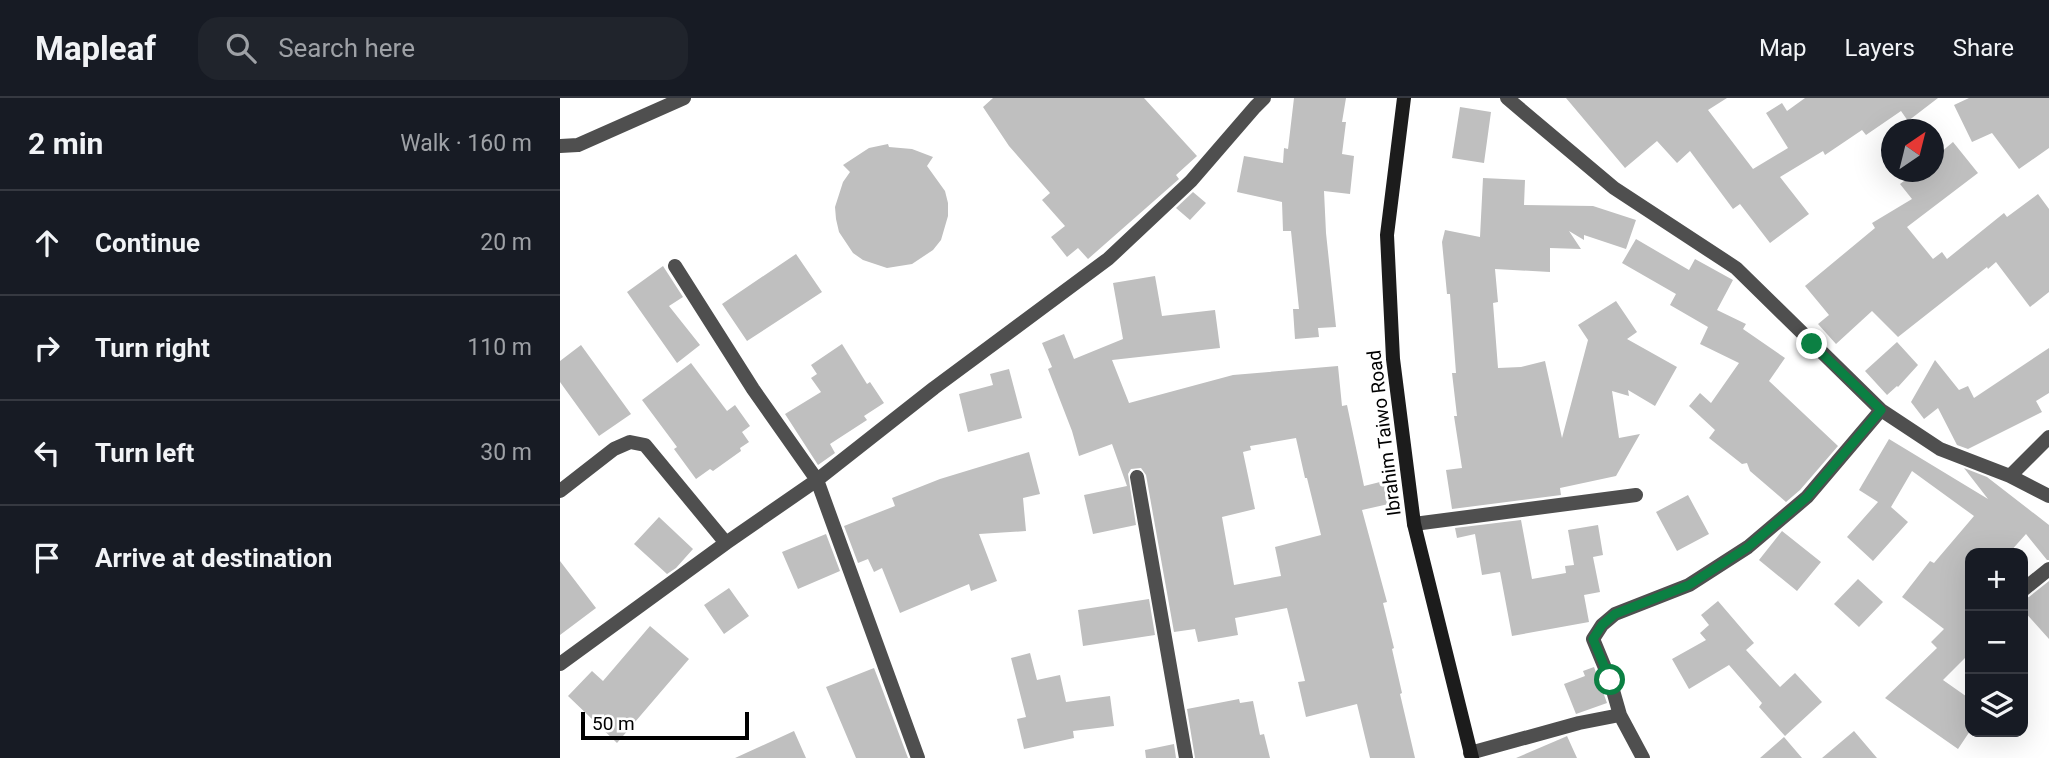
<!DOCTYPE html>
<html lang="en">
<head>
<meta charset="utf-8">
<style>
  body { margin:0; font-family:Roboto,sans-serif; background:#20242c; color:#f1f3f6 }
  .controls { position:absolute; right:21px; bottom:21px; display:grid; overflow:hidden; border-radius:14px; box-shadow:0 7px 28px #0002 }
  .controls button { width:63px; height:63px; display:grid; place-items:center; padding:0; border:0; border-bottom:2px solid #363941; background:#171b24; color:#f1f3f6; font:35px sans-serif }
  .compass { position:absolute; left:1321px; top:21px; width:63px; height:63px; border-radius:50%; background:#171b24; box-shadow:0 7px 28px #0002; rotate:35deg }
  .scale { position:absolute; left:21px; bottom:18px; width:168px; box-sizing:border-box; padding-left:7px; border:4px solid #000; border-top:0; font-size:19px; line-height:24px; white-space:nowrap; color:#000; -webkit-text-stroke:5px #fff; paint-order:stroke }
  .stop { position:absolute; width:21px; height:21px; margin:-16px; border:5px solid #0b8043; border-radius:50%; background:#fff }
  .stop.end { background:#0b8043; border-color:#fff; box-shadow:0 2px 7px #0008 }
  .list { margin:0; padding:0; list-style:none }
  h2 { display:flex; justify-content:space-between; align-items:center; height:91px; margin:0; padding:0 28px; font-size:30px }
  h2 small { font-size:23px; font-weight:400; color:#9ea1a6 }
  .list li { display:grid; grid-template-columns:46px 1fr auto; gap:21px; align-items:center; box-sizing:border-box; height:105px; padding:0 28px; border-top:2px solid #363941 }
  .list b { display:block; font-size:26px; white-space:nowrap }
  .list em { font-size:23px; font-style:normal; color:#9ea1a6 }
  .icon { flex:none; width:38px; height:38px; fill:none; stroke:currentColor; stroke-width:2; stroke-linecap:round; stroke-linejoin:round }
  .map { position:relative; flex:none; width:1489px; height:660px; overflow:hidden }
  header { display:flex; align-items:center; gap:42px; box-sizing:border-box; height:98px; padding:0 35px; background:#171b24; border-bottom:2px solid #363941 }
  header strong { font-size:33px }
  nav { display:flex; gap:38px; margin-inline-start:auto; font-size:24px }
  .search { width:490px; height:63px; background:#20242c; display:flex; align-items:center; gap:18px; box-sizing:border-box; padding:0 24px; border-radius:21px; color:#9ea1a6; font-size:26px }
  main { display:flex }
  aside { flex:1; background:#171b24 }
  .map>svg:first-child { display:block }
</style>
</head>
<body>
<header>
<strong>Mapleaf</strong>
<div class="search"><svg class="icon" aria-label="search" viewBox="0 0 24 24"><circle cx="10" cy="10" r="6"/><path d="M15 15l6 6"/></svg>Search here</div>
<nav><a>Map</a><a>Layers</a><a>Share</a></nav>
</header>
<main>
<aside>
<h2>2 min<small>Walk · 160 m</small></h2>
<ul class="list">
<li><svg class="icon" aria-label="ahead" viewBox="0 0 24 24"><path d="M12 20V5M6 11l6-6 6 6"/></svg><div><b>Continue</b></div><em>20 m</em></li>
<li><svg class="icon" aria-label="right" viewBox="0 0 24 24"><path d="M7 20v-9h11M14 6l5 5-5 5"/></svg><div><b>Turn right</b></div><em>110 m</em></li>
<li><svg class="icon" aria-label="left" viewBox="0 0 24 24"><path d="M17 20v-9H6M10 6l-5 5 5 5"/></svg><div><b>Turn left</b></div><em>30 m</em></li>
<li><svg class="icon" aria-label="arrive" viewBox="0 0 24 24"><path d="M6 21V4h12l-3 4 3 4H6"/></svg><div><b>Arrive at destination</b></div></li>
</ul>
</aside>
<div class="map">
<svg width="1489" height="660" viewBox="0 0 1489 660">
  <rect width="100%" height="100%" fill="#fff"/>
  <path fill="#bfbfbf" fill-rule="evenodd" d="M 433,0 L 584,0 L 637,58 L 616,77 L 619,81 L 528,161 L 518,150 L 507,159 L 491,139 L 505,128 L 482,102 L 490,95 L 449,48 L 423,9 Z
    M 734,0 L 786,0 L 782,24 L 786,24 L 782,56 L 794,58 L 790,96 L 764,93 L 766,135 L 776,229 L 758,230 L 759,239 L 735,241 L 733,211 L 739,211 L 731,133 L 723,133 L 722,104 L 677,94 L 684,58 L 723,65 L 724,50 L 728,51 Z
    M 1006,0 L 1167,0 L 1148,12 L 1193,71 L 1228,50 L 1206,15 L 1222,5 L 1227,13 L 1245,0 L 1378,0 L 1348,23 L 1341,13 L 1306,37 L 1302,32 L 1265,57 L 1263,53 L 1220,79 L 1249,116 L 1210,145 L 1180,106 L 1173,111 L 1130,53 L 1117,65 L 1097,43 L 1065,70 Z
    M 1409,0 L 1489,0 L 1489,50 L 1459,71 L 1432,35 L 1412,44 L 1394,7 Z
    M 900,9 L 931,14 L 924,65 L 892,60 Z
    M 1393,44 L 1418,75 L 1347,129 L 1373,161 L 1382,154 L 1387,161 L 1444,115 L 1447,119 L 1478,96 L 1489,111 L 1489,194 L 1470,209 L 1436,164 L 1428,171 L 1427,169 L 1338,239 L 1312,213 L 1276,246 L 1258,226 L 1269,217 L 1245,188 L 1315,130 L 1312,125 L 1352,101 L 1340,86 L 1356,74 L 1374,74 L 1374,60 Z
    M 328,46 L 329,49 L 352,51 L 373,59 L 367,68 L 385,93 L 388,105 L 388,118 L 381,142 L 373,152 L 352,166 L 327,170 L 303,162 L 293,155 L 279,134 L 276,121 L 275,109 L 283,84 L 290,74 L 283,67 L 309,50 Z
    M 923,80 L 965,82 L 964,107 L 1033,108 L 1076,122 L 1066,151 L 1024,137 L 1024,142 L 1009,133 L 1021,151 L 990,150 L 990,174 L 935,171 L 938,204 L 933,205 L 938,270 L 961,269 L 985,263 L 1002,340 L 1028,242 L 1018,227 L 1056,203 L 1077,234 L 1067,241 L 1117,269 L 1095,308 L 1068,292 L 1069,298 L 1052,293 L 1059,340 L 1080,336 L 1056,378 L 1000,390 L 1001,397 L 892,411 L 886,372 L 902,370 L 894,318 L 897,318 L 892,275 L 896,275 L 890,196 L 887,196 L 882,144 L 885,132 L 920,139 Z
    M 633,94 L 646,105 L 630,122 L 616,110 Z
    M 1076,141 L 1129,172 L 1135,161 L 1173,182 L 1157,212 L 1186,226 L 1183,231 L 1225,260 L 1209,283 L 1278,348 L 1240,392 L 1226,404 L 1190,373 L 1187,365 L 1182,366 L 1149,340 L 1155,332 L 1129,308 L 1140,295 L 1151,305 L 1179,265 L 1140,246 L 1148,229 L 1110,207 L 1116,196 L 1062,165 Z
    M 236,156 L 262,194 L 187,243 L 162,206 Z
    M 103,168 L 123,199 L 109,208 L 140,247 L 117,265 L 67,194 Z
    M 595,178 L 602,218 L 655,212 L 660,250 L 552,262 L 569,305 L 673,277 L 778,268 L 782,308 L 787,307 L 804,388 L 828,382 L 833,405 L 802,412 L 827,504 L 823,505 L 834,550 L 832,551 L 842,595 L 840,596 L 855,660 L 810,660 L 797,606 L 746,619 L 738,584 L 745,583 L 727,510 L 675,520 L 678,537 L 638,544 L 635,531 L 614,534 L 586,377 L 581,370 L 571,371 L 568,376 L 576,427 L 533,436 L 524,397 L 567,388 L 552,346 L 519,358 L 512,333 L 488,271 L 492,269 L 482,245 L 504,236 L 514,261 L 563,241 L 553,185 ZM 736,340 L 745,380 L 747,380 L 761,437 L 715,449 L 721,478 L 674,487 L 662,419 L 695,411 L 683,354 L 691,352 L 690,348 Z
    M 1337,244 L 1358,267 L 1338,289 L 1337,288 L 1327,297 L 1305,273 Z
    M 282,246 L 307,286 L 310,284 L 324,305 L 304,318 L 307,322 L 270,346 L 275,355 L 258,367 L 225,316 L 261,294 L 251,280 L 257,276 L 251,267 Z
    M 21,247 L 71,316 L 39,338 L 0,284 L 0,263 Z
    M 1489,250 L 1489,295 L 1476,303 L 1482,314 L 1408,351 L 1397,347 L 1378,310 L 1364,321 L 1351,304 L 1375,262 L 1399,292 L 1408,288 L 1414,300 Z
    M 131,265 L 167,313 L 175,307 L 190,328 L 182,334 L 189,344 L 180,350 L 181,353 L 153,373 L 150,371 L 136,381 L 114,351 L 117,349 L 82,302 Z
    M 449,271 L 462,320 L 408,334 L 399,296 L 433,287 L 430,276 Z
    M 1329,341 L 1428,401 L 1404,370 L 1427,379 L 1489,427 L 1489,462 L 1487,462 L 1466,436 L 1449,455 L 1410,455 L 1410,555 L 1383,582 L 1410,601 L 1410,633 L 1398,651 L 1325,600 L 1377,550 L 1371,544 L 1384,531 L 1342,499 L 1370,463 L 1374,465 L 1414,418 L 1352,373 L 1331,409 L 1348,424 L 1313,463 L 1287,439 L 1318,404 L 1299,392 Z
    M 469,354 L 480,396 L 463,400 L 466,433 L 419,436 L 437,483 L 411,493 L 409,486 L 340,515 L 322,470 L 314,474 L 308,461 L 298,465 L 284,428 L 335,408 L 332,400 L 380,381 Z
    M 1128,397 L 1149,436 L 1117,453 L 1096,414 Z
    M 99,419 L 133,451 L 116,470 L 107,476 L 74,446 Z
    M 961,422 L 972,481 L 1006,475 L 1005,468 L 1014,467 L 1008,432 L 1038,427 L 1043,457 L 1033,459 L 1040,494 L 1024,497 L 1029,524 L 952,538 L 940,474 L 922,477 L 915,436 L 897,440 L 895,430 Z
    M 1222,433 L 1261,464 L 1237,493 L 1199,462 Z
    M 266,436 L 280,473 L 238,491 L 222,454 Z
    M 0,463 L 36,510 L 0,537 Z
    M 1298,481 L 1323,504 L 1299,529 L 1274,506 Z
    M 1489,483 L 1489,541 L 1463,512 L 1463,501 L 1469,499 Z
    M 169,490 L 189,518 L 164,536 L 144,507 Z
    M 589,501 L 595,537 L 523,548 L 518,512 Z
    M 1158,503 L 1194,545 L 1186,552 L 1220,589 L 1235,575 L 1262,604 L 1225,638 L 1199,609 L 1202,605 L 1169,567 L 1129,591 L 1112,561 L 1146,542 L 1140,535 L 1149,527 L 1141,517 Z
    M 90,528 L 129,561 L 57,645 L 8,598 L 32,573 L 43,583 Z
    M 470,555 L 477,582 L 500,577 L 506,604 L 550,598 L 554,628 L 513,633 L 514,640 L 464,651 L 457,621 L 466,619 L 451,560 Z
    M 1034,569 L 1047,605 L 1016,616 L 1004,586 L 1025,578 L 1023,573 Z
    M 314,570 L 321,588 L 348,660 L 296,660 L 266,589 Z
    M 679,601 L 680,605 L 693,603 L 700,637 L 704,636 L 710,660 L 635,660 L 627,611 Z
    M 234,633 L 246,660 L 175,660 Z
    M 1294,633 L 1317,660 L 1262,660 Z
    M 1007,638 L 1017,660 L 956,660 L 1005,639 Z
    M 1224,639 L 1242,660 L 1200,660 Z
    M 614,646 L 616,660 L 586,660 L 585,652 Z"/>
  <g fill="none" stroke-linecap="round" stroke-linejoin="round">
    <path stroke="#4f4f4f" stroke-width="14" d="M 947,0 L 1054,90 L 1176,170 L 1321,312 L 1380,351 L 1450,378 L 1489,398
      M 0,48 L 18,47 L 124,0
      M 115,168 L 193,291 L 257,382 L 358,660
      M 1450,378 L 1489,339
      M 577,379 L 626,660
      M 0,393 L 54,351 L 70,344 L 85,347 L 166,445
      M 854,426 L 1076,397
      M 1463,492 L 1489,471
      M 0,566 L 166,445 L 257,382 L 374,290 L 548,161 L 631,83 L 695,9 L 704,0
      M 1060,617 L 1050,582 L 1033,541 L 1042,527 L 1055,516 L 1129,487 L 1188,449 L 1247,399 L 1321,312
      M 910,655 L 1019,625 L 1060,617 L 1083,660"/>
    <path stroke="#1c1c1c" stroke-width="14" d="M 844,0 L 827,137 L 833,261 L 854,426 L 912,660"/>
  </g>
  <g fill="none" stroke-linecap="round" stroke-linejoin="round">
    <path stroke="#0b8043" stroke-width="9" d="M 1050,582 L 1033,541 L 1042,527 L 1055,516 L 1129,487 L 1188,449 L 1247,399 L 1321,312 L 1252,246"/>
  </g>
  <g text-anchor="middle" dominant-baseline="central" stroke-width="6" stroke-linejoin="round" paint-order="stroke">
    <g font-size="19" fill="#000" stroke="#fff">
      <text transform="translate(824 335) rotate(-97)">Ibrahim Taiwo Road</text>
    </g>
  </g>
</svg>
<div class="controls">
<button>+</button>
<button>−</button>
<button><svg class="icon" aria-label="layers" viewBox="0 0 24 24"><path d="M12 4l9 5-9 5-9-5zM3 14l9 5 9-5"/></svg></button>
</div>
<svg class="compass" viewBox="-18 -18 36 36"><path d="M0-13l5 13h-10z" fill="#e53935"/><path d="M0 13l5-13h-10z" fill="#9ea1a6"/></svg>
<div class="scale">50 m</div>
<div class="stop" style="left:1050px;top:582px"></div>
<div class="stop end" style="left:1252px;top:246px"></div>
</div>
</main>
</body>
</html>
